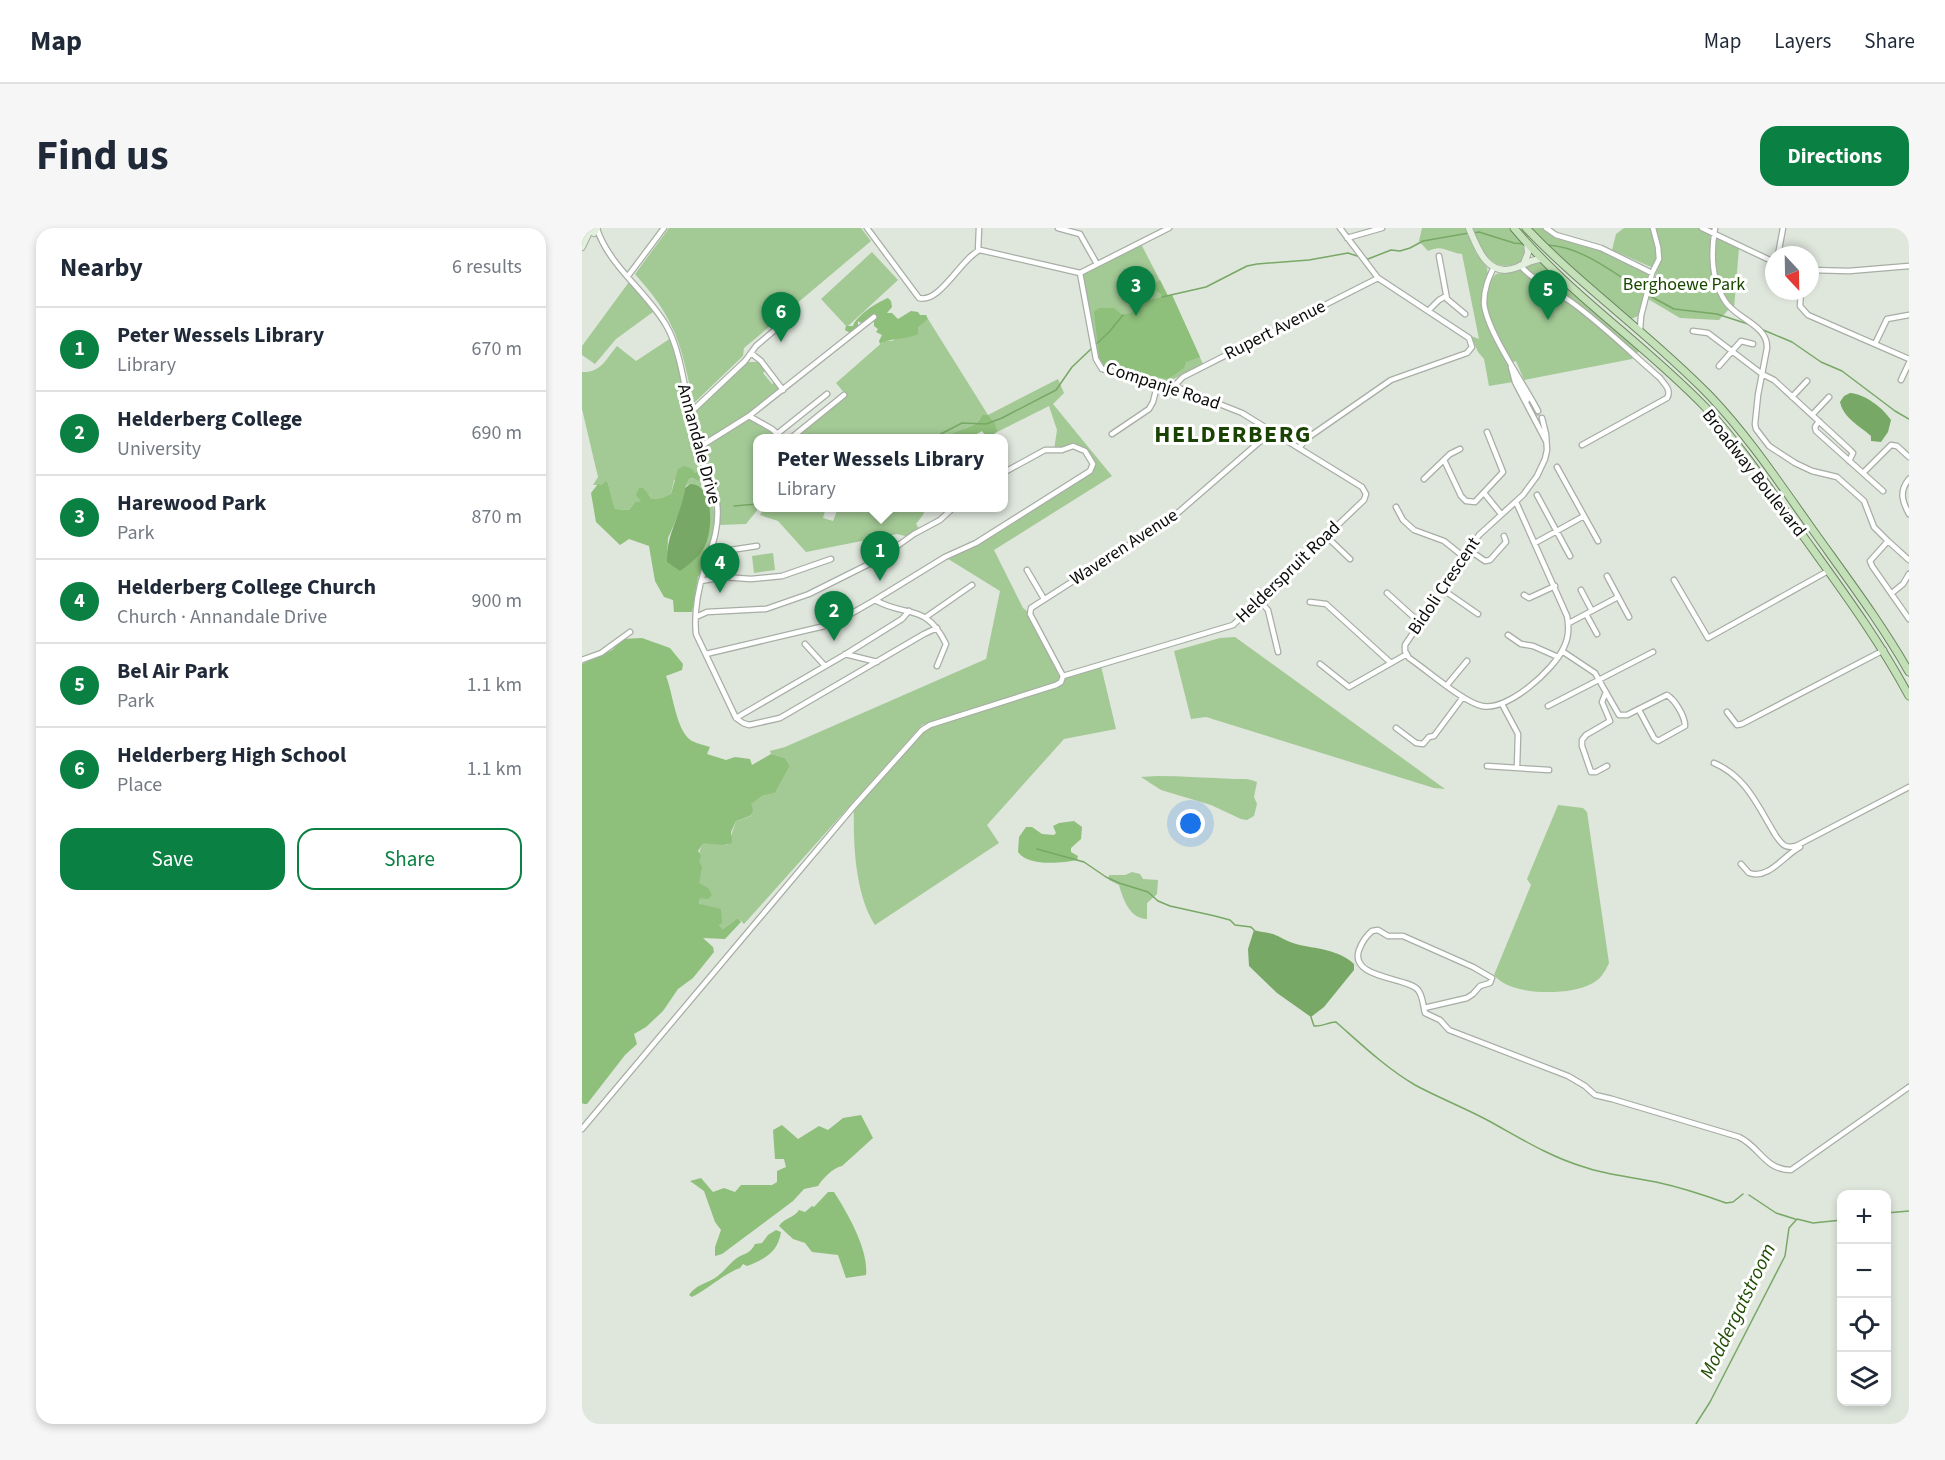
<!DOCTYPE html>
<html lang="en">
<head>
<meta charset="utf-8">
<style>
  body { margin:0; font-family:"Source Sans 3",sans-serif; background:#f6f6f7; color:#1f2937 }
  .controls { position:absolute; right:18px; bottom:18px; display:grid; overflow:hidden; border-radius:12px; box-shadow:0 3px 9px #0003 }
  .controls button { width:54px; height:54px; display:grid; place-items:center; padding:0; border:0; border-bottom:2px solid #e0e1e3; background:#fff; color:#1f2937; font:30px sans-serif }
  .compass { position:absolute; left:1183px; top:18px; width:54px; height:54px; border-radius:50%; background:#fff; box-shadow:0 3px 9px #0003; rotate:158deg }
  .you { position:absolute; left:609px; top:596px; width:21px; height:21px; margin:-15px; border:4px solid #fff; border-radius:50%; background:#1a73e8; box-shadow:0 0 0 9px #1a73e833 }
  .badge { display:grid; place-items:center; width:39px; height:39px; border-radius:50%; background:#0b8043; color:#fff; font-size:20px; font-weight:700 }
  .pin { position:absolute; translate:-50% -50px; filter:drop-shadow(0 2px 3px #0008) }
  .pin::after { content:''; position:absolute; top:32px; width:21px; height:18px; background:inherit; clip-path:polygon(0 0,100% 0,50% 100%) }
  .popup { position:absolute; left:171px; top:206px; width:255px; height:78px; box-sizing:border-box; display:grid; place-content:center; border-radius:12px; background:#fff; filter:drop-shadow(0 2px 4px #0005); font-size:20px; white-space:nowrap; color:#747a83 }
  .popup b { font-size:22px; color:#1f2937 }
  .popup::after { content:''; position:absolute; left:50%; top:100%; margin-left:-12px; border:12px solid transparent; border-top-color:#fff }
  .list { margin:0; padding:0; list-style:none }
  h2 { display:flex; justify-content:space-between; align-items:center; height:78px; margin:0; padding:0 24px; font-size:26px }
  h2 small { font-size:20px; font-weight:400; color:#747a83 }
  .list li { display:grid; grid-template-columns:39px 1fr auto; gap:18px; align-items:center; box-sizing:border-box; height:84px; padding:0 24px; border-top:2px solid #e0e1e3 }
  .list b { display:block; font-size:22px; white-space:nowrap }
  .list p { margin:0; font-size:20px; white-space:nowrap; color:#747a83 }
  .list em { font-size:20px; font-style:normal; color:#747a83 }
  .actions { display:flex; gap:12px; padding:18px 24px }
  .actions a { flex:1; padding:14px 0; border:2px solid #0b8043; border-radius:18px; text-align:center; font-size:21px; color:#0b8043 }
  .actions .main { background:#0b8043; color:#fff }
  .icon { flex:none; width:33px; height:33px; fill:none; stroke:currentColor; stroke-width:2; stroke-linecap:round; stroke-linejoin:round }
  .map { position:relative; flex:none; width:1327px; height:1196px; overflow:hidden; border-radius:18px }
  header { display:flex; align-items:center; gap:36px; box-sizing:border-box; height:84px; padding:0 30px; background:#fff; border-bottom:2px solid #e0e1e3 }
  header strong { font-size:28px }
  nav { display:flex; gap:33px; margin-inline-start:auto; font-size:21px }
  .intro { display:flex; align-items:center; justify-content:space-between; box-sizing:border-box; height:144px; padding:0 36px }
  h1 { margin:0; font-size:42px }
  .button { padding:15px 27px; border-radius:18px; background:#0b8043; color:#fff; font-size:21px; font-weight:700 }
  main { display:flex; gap:36px; padding:0 36px }
  aside { flex:1; background:#fff; border-radius:18px; box-shadow:0 3px 9px #0003 }
  .map>svg:first-child { display:block }
</style>
</head>
<body>
<header>
<strong>Map</strong>
<nav><a>Map</a><a>Layers</a><a>Share</a></nav>
</header>
<div class="intro"><h1>Find us</h1><a class="button">Directions</a></div>
<main>
<aside>
<h2>Nearby<small>6 results</small></h2>
<ul class="list">
<li><span class="badge">1</span><div><b>Peter Wessels Library</b><p>Library</p></div><em>670 m</em></li>
<li><span class="badge">2</span><div><b>Helderberg College</b><p>University</p></div><em>690 m</em></li>
<li><span class="badge">3</span><div><b>Harewood Park</b><p>Park</p></div><em>870 m</em></li>
<li><span class="badge">4</span><div><b>Helderberg College Church</b><p>Church · Annandale Drive</p></div><em>900 m</em></li>
<li><span class="badge">5</span><div><b>Bel Air Park</b><p>Park</p></div><em>1.1 km</em></li>
<li><span class="badge">6</span><div><b>Helderberg High School</b><p>Place</p></div><em>1.1 km</em></li>
</ul>
<div class="actions"><a class="main">Save</a><a>Share</a></div>
</aside>
<div class="map">
<svg width="1327" height="1196" viewBox="0 0 1327 1196">
  <rect width="100%" height="100%" fill="#dfe6dc"/>
  <path fill="#a3c995" d="M 87,0 L 279,0 L 289,13 L 162,120 L 161,128 L 112,175 C 105,149 101,119 88,95 C 79,76 66,61 53,46 Z
    M 840,0 L 883,0 L 894,25 L 905,40 L 906,46 L 900,62 L 901,84 L 904,94 L 927,136 L 931,154 L 907,158 L 902,131 L 896,124 L 889,108 L 897,111 L 880,26 C 864,24 861,16 846,23 L 837,13 Z
    M 890,0 L 928,0 C 937,12 947,17 940,33 C 910,49 900,22 890,0 Z
    M 949,0 L 961,0 C 975,14 995,14 1013,20 C 1031,27 1047,36 1065,45 L 1067,51 L 1056,88 L 1049,91 L 987,40 Z
    M 1042,0 L 1069,0 C 1073,13 1079,28 1069,39 L 1030,22 L 1034,6 Z
    M 1073,0 L 1117,0 L 1128,6 C 1129,32 1128,61 1147,81 L 1137,92 L 1098,90 L 1066,71 L 1079,29 Z
    M 1138,10 L 1157,20 L 1152,81 C 1136,61 1133,44 1132,18 L 1134,12 Z
    M 559,16 L 586,68 L 590,67 L 621,136 L 586,154 L 525,141 L 517,132 L 501,46 Z
    M 290,24 L 316,52 L 265,99 L 239,71 Z
    M 958,33 L 966,42 L 1057,123 L 1050,131 L 942,152 L 934,133 L 931,134 C 917,110 889,72 914,46 L 935,43 L 948,34 Z
    M 47,54 L 71,84 L 34,111 L 13,136 L 0,127 L 0,118 Z
    M 346,91 L 406,187 L 476,151 L 482,165 L 471,176 L 530,248 L 412,322 L 441,380 L 446,384 L 478,450 L 477,454 L 340,497 L 162,696 L 156,690 L 141,701 L 117,677 C 120,659 111,630 121,616 L 132,615 L 146,617 L 154,593 L 169,588 L 168,576 L 180,568 L 193,565 L 208,538 L 203,530 L 189,526 L 188,523 L 203,519 L 404,431 L 418,363 L 363,329 L 394,315 L 510,241 L 508,229 L 494,219 L 472,222 L 475,202 L 467,178 L 415,204 L 400,187 C 393,202 375,200 363,210 L 211,210 L 264,167 L 254,155 L 303,112 L 310,113 Z
    M 89,110 L 115,220 L 130,267 L 133,292 L 127,322 L 121,322 C 129,304 128,283 124,264 L 108,256 L 104,258 L 107,251 L 112,250 L 116,242 L 113,245 L 92,252 L 89,266 L 79,270 L 70,271 L 67,267 L 60,273 L 53,274 L 47,282 L 33,281 L 25,252 L 19,257 L 11,257 L 16,249 L 0,181 L 0,144 C 19,145 24,131 35,118 L 54,133 Z
    M 165,134 L 177,134 L 184,142 L 181,145 L 190,156 L 193,154 L 197,161 L 196,164 L 167,187 L 117,218 L 110,186 Z
    M 166,190 L 189,202 L 199,210 L 175,210 L 175,280 L 177,280 L 164,296 L 136,297 L 137,284 L 118,220 Z
    M 181,280 L 244,280 L 241,290 L 251,293 L 256,280 L 343,281 L 341,287 L 334,296 L 338,302 L 327,309 L 315,306 L 224,324 L 196,293 L 178,287 Z
    M 191,325 L 193,342 L 172,345 L 170,328 Z
    M 653,409 L 863,561 L 852,560 L 624,489 L 609,491 L 592,423 L 638,410 Z
    M 519,438 L 534,501 L 482,511 L 405,597 L 417,615 L 293,697 C 273,666 271,615 272,578 L 343,500 L 474,457 L 481,449 Z
    M 575,548 C 601,548 626,550 652,551 C 662,551 666,550 675,554 L 672,569 L 675,576 L 672,588 L 665,592 L 659,591 L 629,577 L 579,562 L 559,549 Z
    M 976,577 L 1001,580 L 1005,584 L 1027,735 C 1023,744 1018,752 1009,756 C 987,768 928,768 912,747 L 949,657 L 945,651 Z
    M 550,644 L 558,646 L 561,651 L 576,652 L 575,666 L 565,675 L 565,691 C 548,691 541,671 537,657 L 527,652 L 527,647 L 543,647 Z"/>
  <path fill="#8ebf7b" d="M 578,52 L 586,68 L 590,67 L 618,129 L 604,134 L 602,140 L 586,151 L 529,140 L 521,137 L 517,128 L 512,84 L 517,80 L 532,80 L 540,87 L 549,85 L 562,73 L 580,69 L 579,66 L 573,62 L 574,55 Z
    M 306,70 L 309,73 L 310,79 L 305,85 L 310,85 L 316,91 L 329,83 L 336,84 L 338,87 L 344,87 L 346,91 L 336,99 L 336,106 C 324,112 305,110 298,116 L 297,113 L 300,107 L 294,104 L 296,101 L 292,98 L 292,92 L 289,91 L 279,95 L 276,93 L 276,101 L 268,105 L 263,102 L 264,98 L 271,98 C 274,88 295,74 306,70 Z
    M 400,187 L 406,187 L 413,196 L 415,204 L 405,210 L 400,203 L 388,210 L 363,210 C 374,200 394,202 400,187 Z
    M 102,238 L 110,241 L 113,245 L 119,239 L 121,244 L 117,253 L 111,250 L 107,251 L 103,260 L 102,274 L 86,310 L 85,334 L 104,337 L 121,322 L 127,322 L 123,339 L 116,349 L 110,384 L 92,384 L 91,372 L 82,369 L 73,353 L 67,318 L 47,311 L 38,317 L 14,294 L 9,265 L 16,256 L 19,257 L 25,252 L 33,281 L 47,282 L 53,274 L 59,273 L 54,267 L 57,260 L 61,260 L 70,271 L 79,270 L 89,266 L 96,241 Z
    M 60,410 L 88,420 L 101,436 L 100,442 L 84,448 C 91,465 94,504 110,513 C 116,516 123,517 128,519 L 125,526 L 144,532 L 153,529 L 168,531 L 170,537 L 189,526 L 203,530 L 208,538 L 193,565 L 180,568 L 169,576 L 171,583 L 168,588 L 154,593 L 149,604 L 150,615 C 142,619 130,615 121,616 L 116,623 L 119,628 L 117,634 L 120,639 L 117,655 L 126,660 L 130,667 L 126,671 L 118,670 L 117,676 L 139,681 L 140,695 L 137,697 L 141,701 L 156,690 L 159,694 L 143,711 L 121,710 L 131,719 L 132,724 L 111,750 L 96,761 L 81,783 L 64,799 L 52,806 L 55,816 L 43,827 L 5,876 L 2,876 L 0,875 L 0,436 L 30,422 L 40,411 Z
    M 492,593 L 500,599 L 499,611 L 489,620 L 489,624 L 496,628 L 495,632 C 480,635 446,639 436,624 L 437,609 L 444,599 L 450,599 L 460,606 L 472,607 L 474,605 L 471,598 L 477,595 Z
    M 279,887 L 291,910 L 260,938 C 251,940 241,950 236,958 L 222,961 L 211,973 L 140,1026 L 133,1028 L 133,1019 L 139,1002 L 133,994 L 122,963 L 108,953 L 119,950 L 131,964 L 142,960 L 153,964 L 159,957 L 190,957 L 195,954 L 195,943 L 204,939 L 202,931 L 193,931 L 191,902 L 200,897 L 216,911 L 237,898 L 246,902 L 261,890 Z
    M 246,964 L 252,964 C 265,984 287,1022 284,1047 L 264,1050 L 256,1027 L 230,1024 L 223,1015 L 211,1011 L 197,998 C 202,990 212,990 217,982 L 223,984 L 230,978 L 232,979 Z
    M 194,1002 L 199,1004 C 196,1024 183,1031 165,1038 L 161,1036 L 158,1040 C 141,1046 125,1062 110,1069 L 107,1067 C 115,1055 129,1055 138,1046 C 143,1042 149,1034 155,1030 C 163,1025 168,1026 173,1016 L 180,1015 L 186,1007 Z"/>
  <path fill="#78a865" d="M 1268,165 C 1283,166 1301,180 1309,192 L 1306,204 L 1299,214 L 1289,213 L 1289,208 C 1277,197 1262,191 1258,174 L 1262,168 Z
    M 108,256 C 133,256 131,304 122,320 C 117,329 106,337 98,343 L 85,334 C 84,304 100,287 103,260 Z
    M 672,702 C 678,704 685,704 691,706 C 699,709 706,714 714,716 C 734,721 756,721 772,736 L 772,742 L 742,779 L 729,789 L 695,765 L 667,738 L 666,721 Z"/>
  <g fill="none" stroke-linecap="round" stroke-linejoin="round">
    <path stroke="#78a865" stroke-width="1.5" d="M 892,5 L 897,4 L 932,15 L 942,16
      M 966,17 C 1001,19 1033,46 1062,64
      M 783,30 L 786,31 L 809,22 L 818,23 L 828,20 L 841,13 L 887,5
      M 1068,68 L 1092,81 L 1135,86 L 1169,97
      M 580,69 L 624,59 L 665,38 L 675,36 L 727,32 L 766,25 L 778,29
      M 1179,101 L 1210,114 L 1239,134 L 1260,143 L 1313,183 L 1327,191
      M 351,210 L 380,195 L 404,196 L 420,190 L 474,162 L 490,139 L 527,104 L 541,87
      M 152,278 L 175,276
      M 455,621 L 502,634 L 524,649 L 537,655 L 566,664 L 576,673 L 588,678 L 633,688 L 648,692 L 653,697 L 669,699 L 672,702
      M 729,789 L 732,798 C 740,799 746,794 754,794 C 779,816 804,840 833,857 C 857,870 883,880 907,893 C 938,910 968,929 1002,939 C 1025,947 1050,949 1074,954 C 1097,959 1122,967 1144,975 L 1151,974 L 1161,966
      M 1167,967 L 1194,985 L 1213,991
      M 1304,985 L 1327,983
      M 1114,1196 L 1128,1174 L 1203,1028 L 1207,1000 L 1215,991 L 1231,995 L 1260,992"/>
    <path stroke="#bfc5bc" stroke-width="4.5" stroke-dasharray="4.5 2" stroke-linecap="butt" d="M 954,184 L 957,191"/>
    <defs>
      <path id="street" d="M 285,0 L 337,70 C 358,76 380,29 398,22 L 498,45
        M 476,0 L 498,6 L 515,36
        M 964,0 L 974,7 L 1019,20 L 1070,45
        M 1120,0 L 1192,34
        M 1133,0 C 1129,24 1129,52 1143,73 C 1154,91 1186,97 1185,120 L 1176,167 L 1173,196 L 1174,201 L 1187,218 L 1213,235 L 1230,243 L 1255,249 L 1282,273 L 1292,299 L 1306,313
        M 15,1 C 28,39 64,63 84,97 C 102,127 105,185 116,220 C 122,239 133,257 135,276 C 138,300 129,321 122,343 C 116,362 112,385 114,406 L 154,490 L 161,495 L 167,497 L 198,490 L 342,406 L 355,400
        M 765,10 L 800,0
        M 396,23 L 397,0
        M 1196,27 L 1201,0
        M 857,28 L 865,71 L 883,86
        M 938,37 C 951,53 972,62 988,73 C 1020,96 1048,124 1078,150 C 1082,156 1090,162 1085,170 L 1000,217
        M 912,39 C 906,51 902,61 902,75 C 904,102 942,156 956,183
        M 1228,42 L 1267,43 L 1327,38
        M 498,45 L 587,0
        M 46,48 L 82,0
        M 1219,63 L 1218,78 L 1226,87 L 1327,131
        M 846,83 L 857,72 L 864,68
        M 1058,102 L 1059,88 L 1070,45 L 1077,31 L 1076,19 L 1071,0
        M 1111,103 L 1126,105 L 1180,146 L 1192,152 L 1267,221 L 1271,225 L 1267,233
        M 1293,116 L 1305,91 L 1327,87
        M 169,125 L 179,133 L 201,162
        M 1137,138 L 1159,113 L 1171,116
        M 929,139 L 933,154 L 964,213
        M 933,148 L 945,172
        M 1319,152 L 1327,135
        M 592,158 L 601,149 L 796,50
        M 1210,169 L 1225,153
        M 108,185 L 163,133 L 174,118 L 207,90
        M 1230,187 L 1247,169
        M 167,188 L 190,201 L 200,210
        M 1237,193 L 1233,199 L 1234,203 L 1301,263
        M 195,206 L 245,166
        M 530,206 L 567,181 L 571,174 L 576,154
        M 209,210 L 262,167
        M 116,220 L 167,188 L 292,89
        M 717,220 L 724,211 L 809,152 L 885,125 L 890,119 L 887,110 L 796,50 L 758,0
        M 862,232 L 879,268 L 884,273 L 893,274 L 921,244 L 905,204
        M 975,239 L 1016,313
        M 1281,245 L 1309,217 L 1315,218 L 1327,229
        M 842,251 L 868,226 L 878,221
        M 1327,251 C 1317,263 1320,273 1327,286
        M 902,265 L 919,286
        M 955,267 L 988,328
        M 934,274 L 985,388 C 987,398 987,409 982,419 C 972,442 926,483 900,478 C 881,474 845,442 827,430 L 823,423 L 823,417 L 897,307 L 941,267 L 955,248 L 963,231 L 965,222 L 964,206 L 960,190
        M 814,279 L 821,292 L 832,302 L 862,313 L 882,329
        M 744,308 L 768,331
        M 953,315 L 1002,288
        M 887,322 L 903,333 L 908,332 L 924,314 L 922,308
        M 129,325 L 175,318
        M 1327,332 L 1306,313 L 1288,333 L 1290,338 L 1327,391
        M 445,342 L 462,371
        M 1025,348 L 1047,389
        M 1092,352 L 1126,410 L 1246,343
        M 119,353 L 141,349 L 169,351 L 200,348 L 249,331
        M 860,361 L 896,386
        M 999,362 L 1010,383
        M 805,365 L 837,394
        M 1310,365 L 1321,356 L 1327,346
        M 942,367 L 947,370 L 973,358
        M 293,372 L 363,329 L 394,315 L 508,243 L 511,236 L 503,223 L 491,218 L 480,222 L 463,222 L 421,245
        M 677,372 L 686,382 L 696,424
        M 728,374 L 744,376 L 809,435
        M 1004,386 L 1015,406
        M 114,389 L 125,384 L 184,381 L 227,366 L 297,331 L 332,306 L 358,292 L 371,280
        M 344,389 L 390,357
        M 987,395 L 1036,369
        M 926,407 L 939,416 L 951,418 L 976,429
        M 223,416 L 243,438
        M 980,423 L 1013,445 L 1037,487 L 1045,487 L 1085,467 C 1093,472 1103,488 1103,498 L 1076,513 L 1072,510 L 1057,482
        M 124,426 L 251,396 L 293,372 C 324,390 344,374 364,416 L 355,438
        M 263,426 L 295,434
        M 0,432 L 19,425 L 48,404
        M 738,436 L 767,459 L 825,426
        M 481,448 L 651,397 L 782,272 L 784,266 L 780,259 L 660,185 L 592,158 L 520,141 L 514,131 L 498,45
        M 481,448 L 448,386 L 449,380 L 591,289 L 690,203
        M 865,457 L 885,433
        M 1024,464 L 1020,474 L 1028,493 L 1004,507 L 1000,512 L 1000,518 L 1009,544 L 1014,544 L 1025,538
        M 920,476 L 936,506 L 935,539
        M 966,478 L 1071,424
        M 1145,484 L 1155,497 L 1160,496 L 1302,422
        M 154,490 L 264,426 L 320,391 L 327,383
        M 814,500 L 834,515 L 841,516 L 847,509 L 852,508 L 881,469
        M 1132,535 C 1165,549 1176,579 1194,608 C 1200,616 1203,621 1214,618 L 1327,559
        M 905,538 L 967,542
        M 1159,636 L 1167,645 C 1187,652 1202,627 1218,619
        M 842,780 L 885,770 L 891,766 L 898,758 L 908,755 L 910,750 L 891,739 L 821,708 L 806,708 L 796,702 L 790,703 C 784,708 780,714 777,722 C 767,751 826,749 836,762 C 841,768 841,778 843,785 L 858,792 L 867,802 L 986,848 L 1003,858 L 1013,867 L 1030,871 L 1157,909 C 1178,919 1183,942 1209,942 L 1327,859
        M 0,901 L 272,578 L 340,502 L 348,497 L 474,457 L 479,454 L 481,448"/>
      <path id="secondary" d="M 8,0 L 9,3 L 12,5 L 15,0
        M 887,0 C 895,19 905,50 933,40 C 943,37 949,31 960,31
        M 0,19 L 8,2
        M 942,35 L 946,25 L 945,15"/>
      <path id="primary" d="M 932,0 C 989,68 1064,117 1125,181 C 1160,219 1189,263 1219,305 C 1257,358 1296,410 1327,468
        M 944,0 C 1001,60 1070,108 1128,168 C 1166,208 1196,253 1228,298 C 1262,346 1298,393 1327,444"/>
    </defs>
    <use href="#street" stroke="#a7aea5" stroke-width="7"/>
    <use href="#secondary" stroke="#a7aea5" stroke-width="8"/>
    <use href="#primary" stroke="#6a885e" stroke-width="9"/>
    <use href="#street" stroke="#fff" stroke-width="4.5"/>
    <use href="#secondary" stroke="#e2efdc" stroke-width="6"/>
    <use href="#primary" stroke="#c4e0b9" stroke-width="7"/>
  </g>
  <g text-anchor="middle" dominant-baseline="central" stroke-width="6" stroke-linejoin="round" paint-order="stroke">
    <g font-size="18" fill="#194700" stroke="#fff">
      <text x="1102" y="56">Berghoewe Park</text>
    </g>
    <g font-size="18" fill="#0b0d0a" stroke="#fff">
      <text transform="translate(693 102) rotate(-27)">Rupert Avenue</text>
      <text transform="translate(581 158) rotate(18)">Companje Road</text>
      <text transform="translate(117 216) rotate(75)">Annandale Drive</text>
      <text transform="translate(1172 245) rotate(52)">Broadway Boulevard</text>
      <text transform="translate(542 319) rotate(-33)">Waveren Avenue</text>
      <text transform="translate(706 344) rotate(-44)">Helderspruit Road</text>
      <text transform="translate(862 358) rotate(-56)">Bidoli Crescent</text>
    </g>
    <g font-size="20" font-style="italic" fill="#204e04" stroke="#fff">
      <text transform="translate(1156 1083) rotate(-64)">Moddergatstroom</text>
    </g>
    <g font-size="24" font-weight="bold" letter-spacing="1.5" fill="#1a4303" stroke="#fff">
      <text x="651" y="206">HELDERBERG</text>
    </g>
  </g>
</svg>
<div class="controls">
<button>+</button>
<button>−</button>
<button><svg class="icon" aria-label="locate" viewBox="0 0 24 24"><circle cx="12" cy="12" r="6"/><path d="M12 2v4M12 18v4M2 12h4M18 12h4"/></svg></button>
<button><svg class="icon" aria-label="layers" viewBox="0 0 24 24"><path d="M12 4l9 5-9 5-9-5zM3 14l9 5 9-5"/></svg></button>
</div>
<svg class="compass" viewBox="-18 -18 36 36"><path d="M0-13l5 13h-10z" fill="#e53935"/><path d="M0 13l5-13h-10z" fill="#747a83"/></svg>
<div class="you"></div>
<div class="pin badge" style="left:298px;top:353px">1</div>
<div class="popup"><b>Peter Wessels Library</b>Library</div>
<div class="pin badge" style="left:252px;top:413px">2</div>
<div class="pin badge" style="left:554px;top:88px">3</div>
<div class="pin badge" style="left:138px;top:365px">4</div>
<div class="pin badge" style="left:966px;top:92px">5</div>
<div class="pin badge" style="left:199px;top:114px">6</div>
</div>
</main>
</body>
</html>
